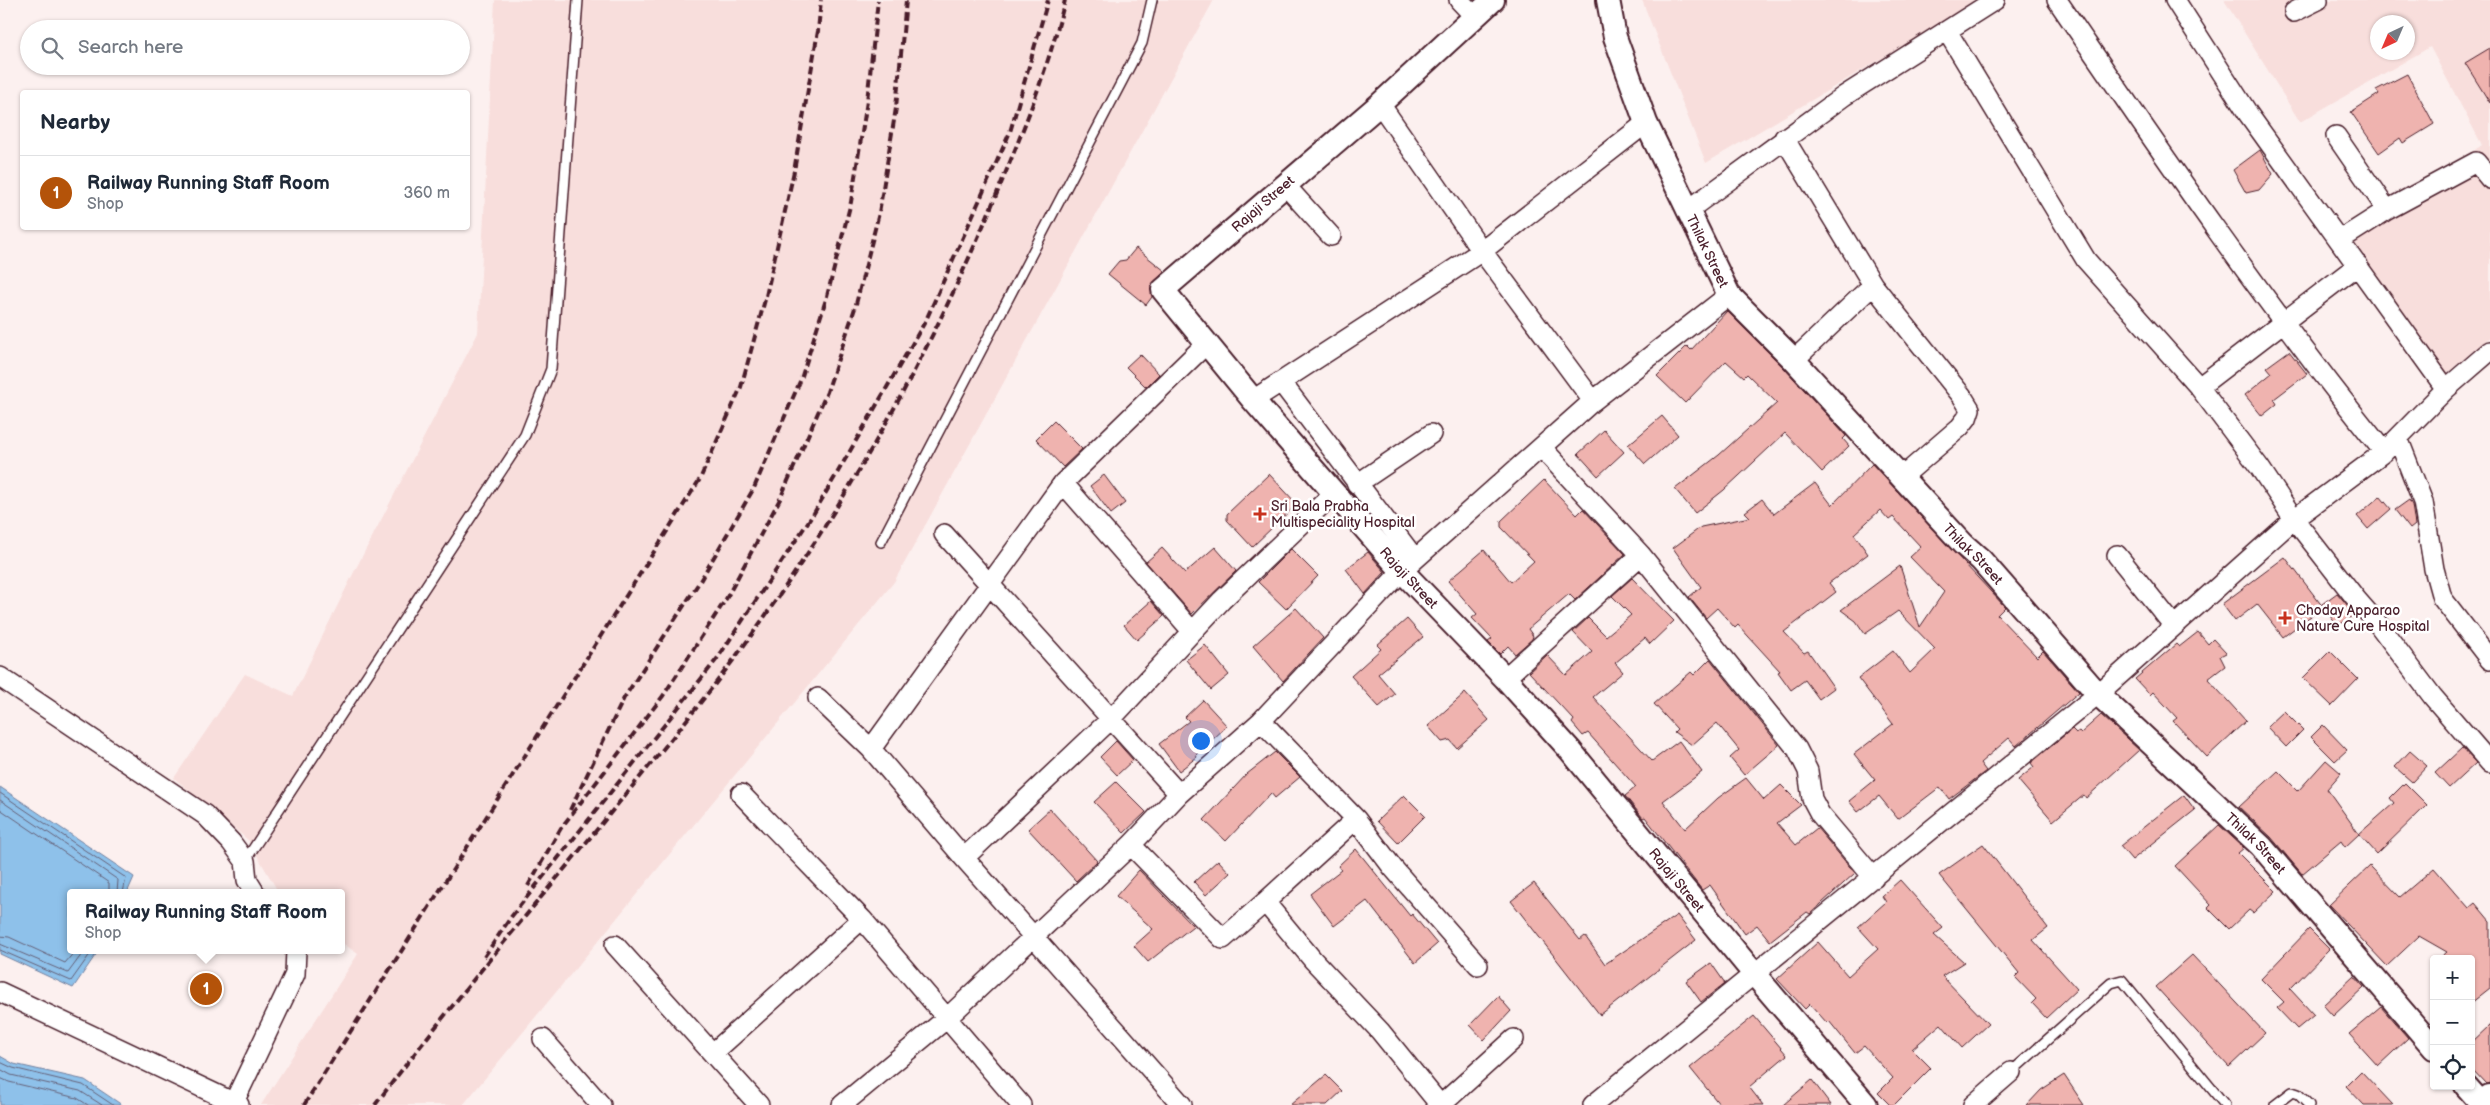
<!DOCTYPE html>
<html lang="en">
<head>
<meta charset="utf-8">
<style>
  body { margin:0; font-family:"Balsamiq Sans",sans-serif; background:#f6f6f7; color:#1f2937 }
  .controls { position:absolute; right:15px; bottom:15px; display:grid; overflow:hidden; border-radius:5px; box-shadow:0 1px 4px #0004 }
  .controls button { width:45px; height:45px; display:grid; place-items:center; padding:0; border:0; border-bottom:1px solid #e0e1e3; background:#fff; color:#1f2937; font:25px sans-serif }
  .compass { position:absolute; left:2370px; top:15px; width:45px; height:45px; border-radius:50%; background:#fff; box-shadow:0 1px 4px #0004; rotate:224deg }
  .you { position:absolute; left:1200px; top:740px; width:18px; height:18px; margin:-12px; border:4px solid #fff; border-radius:50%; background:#1a73e8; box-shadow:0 0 0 8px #1a73e833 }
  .badge { display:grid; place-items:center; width:32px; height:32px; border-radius:50%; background:#b45309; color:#fff; font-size:16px; font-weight:700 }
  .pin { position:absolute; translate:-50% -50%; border:2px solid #fff; box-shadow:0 1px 5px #0006 }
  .popup { position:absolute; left:67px; top:889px; width:278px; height:65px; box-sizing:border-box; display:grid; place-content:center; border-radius:5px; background:#fff; filter:drop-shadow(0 1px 4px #0005); font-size:16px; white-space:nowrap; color:#747a83 }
  .popup b { font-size:19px; color:#1f2937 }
  .popup::after { content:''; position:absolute; left:50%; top:100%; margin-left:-10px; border:10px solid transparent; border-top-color:#fff }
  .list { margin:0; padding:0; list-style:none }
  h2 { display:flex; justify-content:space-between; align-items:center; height:65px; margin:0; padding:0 20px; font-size:21px }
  h2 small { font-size:16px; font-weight:400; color:#747a83 }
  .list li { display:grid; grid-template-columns:32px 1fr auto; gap:15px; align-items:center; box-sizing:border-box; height:75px; padding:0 20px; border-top:1px solid #e0e1e3 }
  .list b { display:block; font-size:19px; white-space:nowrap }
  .list p { margin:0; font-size:16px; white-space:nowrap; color:#747a83 }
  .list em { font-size:16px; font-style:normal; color:#747a83 }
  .icon { flex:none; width:28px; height:28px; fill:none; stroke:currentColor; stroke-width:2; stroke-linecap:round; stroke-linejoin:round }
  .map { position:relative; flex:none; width:2490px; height:1105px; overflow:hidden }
  .search { position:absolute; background:#fff; box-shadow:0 1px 4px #0004; left:20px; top:20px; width:450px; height:55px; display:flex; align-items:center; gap:12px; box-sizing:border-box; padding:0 18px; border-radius:28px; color:#747a83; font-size:19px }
  .panel { position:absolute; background:#fff; box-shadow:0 1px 4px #0004; left:20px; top:90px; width:450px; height:140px; border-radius:5px }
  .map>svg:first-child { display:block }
</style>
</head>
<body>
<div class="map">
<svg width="2490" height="1105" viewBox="0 0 2490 1105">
  <rect width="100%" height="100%" fill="#fcf0ef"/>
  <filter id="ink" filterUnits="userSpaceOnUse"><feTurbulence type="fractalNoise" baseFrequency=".02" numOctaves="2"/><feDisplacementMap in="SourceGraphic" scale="10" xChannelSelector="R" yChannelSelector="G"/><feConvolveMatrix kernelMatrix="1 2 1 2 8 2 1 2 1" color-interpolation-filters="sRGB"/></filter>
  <g filter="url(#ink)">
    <path fill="#f8dedc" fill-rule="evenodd" d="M 495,0 L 1214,0 L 894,582 L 463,1105 L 261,1105 L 358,954 L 341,942 L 341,893 L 279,893 L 248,840 L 174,778 L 245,674 L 293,696 L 353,574 L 478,333 Z
      M 1642,0 L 1980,0 L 1706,163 Z
      M 2224,0 L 2490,0 L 2490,337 L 2446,374 L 2335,247 L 2482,145 L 2430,47 L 2300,122 ZM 2378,22 L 2408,22 L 2408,52 L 2378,52 Z"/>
    <path fill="#8ec1ea" stroke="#73809e" d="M 0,787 L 134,877 L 127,893 L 71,893 L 71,950 L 99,950 L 73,988 L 0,954 Z
      M 0,1056 L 14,1064 L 85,1080 L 122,1105 L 0,1105 Z"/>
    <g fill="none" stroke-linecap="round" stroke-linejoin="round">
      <path stroke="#656077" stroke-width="1" d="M 0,793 L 126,878 L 123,893
        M 0,800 L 118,880 L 117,893
        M 0,809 L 109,883 L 109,893
        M 0,936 L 9,937 L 65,963 L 76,950
        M 0,944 L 68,973 L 85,950
        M 0,950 L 71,981 L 93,950
        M 0,1062 L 13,1068 L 83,1085 L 113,1105
        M 0,1069 L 11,1075 L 80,1091 L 102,1105
        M 0,1078 L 9,1082 L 77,1098 L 88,1105"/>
    </g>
    <path fill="#efb3af" stroke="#4a1f2b" d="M 2490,48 L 2490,103 L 2465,63 Z
      M 2407,74 L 2434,124 L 2403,143 L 2400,138 L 2379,153 L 2351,112 L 2379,94 L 2376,90 Z
      M 2260,150 L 2273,174 L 2259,190 L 2246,193 L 2233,170 Z
      M 1136,248 L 1165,271 L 1151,285 L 1152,297 L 1146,305 L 1108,274 L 1119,261 L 1126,260 Z
      M 1727,311 L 1785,369 L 1846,436 L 1843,439 L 1849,446 L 1822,472 L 1785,433 L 1724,490 L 1695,513 L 1675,489 L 1719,455 L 1777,403 L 1747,374 L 1744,377 L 1726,361 L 1685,403 L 1657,376 L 1687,346 L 1691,350 Z
      M 2289,351 L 2307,374 L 2274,399 L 2277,404 L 2262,416 L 2245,395 L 2272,373 L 2267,367 Z
      M 1140,354 L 1159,374 L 1146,387 L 1126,367 Z
      M 1662,416 L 1678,435 L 1645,464 L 1628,445 Z
      M 1054,421 L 1082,449 L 1063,467 L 1036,439 Z
      M 1604,430 L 1624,452 L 1598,476 L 1578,454 Z
      M 1872,464 L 2005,607 L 1997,615 L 2037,657 L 2043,651 L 2079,692 L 2016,746 L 2009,738 L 1980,763 L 1986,771 L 1949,799 L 1940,787 L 1898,819 L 1879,796 L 1858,812 L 1849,801 L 1875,780 L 1854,754 L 1893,724 L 1858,678 L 1893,651 L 1910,673 L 1935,649 L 1898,611 L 1865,634 L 1856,621 L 1841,610 L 1900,566 L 1920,627 L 1944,592 L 1910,557 L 1921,547 L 1893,517 L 1889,520 L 1880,510 L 1854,534 L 1868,554 L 1829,583 L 1836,592 L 1784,632 L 1804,653 L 1808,651 L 1834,688 L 1819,699 L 1805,680 L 1791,690 L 1778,672 L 1780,671 L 1738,625 L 1735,628 L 1717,608 L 1706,618 L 1689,597 L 1701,587 L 1673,548 L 1701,527 L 1750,517 L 1745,512 L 1762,499 L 1774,514 L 1815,483 L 1832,505 Z
      M 1269,474 L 1297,504 L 1252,547 L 1227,520 L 1227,514 Z
      M 1104,475 L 1125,503 L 1111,514 L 1090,486 Z
      M 1544,480 L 1577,515 L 1583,509 L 1625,554 L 1575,600 L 1569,594 L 1528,629 L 1533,636 L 1532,639 L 1515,654 L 1508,646 L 1500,654 L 1488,642 L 1492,639 L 1472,618 L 1477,614 L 1448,581 L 1484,550 L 1511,582 L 1534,561 L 1501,527 L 1501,521 Z
      M 2380,496 L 2391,509 L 2368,529 L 2357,516 Z
      M 2409,500 L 2412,505 L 2415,525 L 2410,529 L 2395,510 Z
      M 1215,547 L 1236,571 L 1192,614 L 1146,562 L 1162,548 L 1185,573 Z
      M 1291,549 L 1318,576 L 1286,609 L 1258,582 Z
      M 1368,552 L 1385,572 L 1365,594 L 1346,569 Z
      M 2285,557 L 2323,607 L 2283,637 L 2257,604 L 2235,621 L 2222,604 Z
      M 1632,578 L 1674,621 L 1650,644 L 1645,638 L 1615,663 L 1623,672 L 1593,697 L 1652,761 L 1679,741 L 1702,772 L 1663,801 L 1685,829 L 1718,798 L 1746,778 L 1764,800 L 1781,785 L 1801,805 L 1777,823 L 1796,845 L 1817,828 L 1855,873 L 1810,914 L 1807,912 L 1770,941 L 1757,925 L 1745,934 L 1710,885 L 1702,890 L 1645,817 L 1643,818 L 1625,796 L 1636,787 L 1588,733 L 1583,736 L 1572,723 L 1574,720 L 1529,672 L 1547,655 L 1566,675 L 1592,652 L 1573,632 L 1588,618 L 1606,636 L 1631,615 L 1612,596 Z
      M 2337,593 L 2355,614 L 2338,626 L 2322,604 Z
      M 1151,601 L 1164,616 L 1137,640 L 1124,625 Z
      M 1296,608 L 1323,638 L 1283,681 L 1253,646 Z
      M 1407,619 L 1423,637 L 1378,674 L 1395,694 L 1379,707 L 1351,676 L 1381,649 L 1377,645 Z
      M 2198,632 L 2208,644 L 2213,639 L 2226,653 L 2220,656 L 2225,666 L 2208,679 L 2246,721 L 2207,757 L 2173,721 L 2177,718 L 2153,692 L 2150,695 L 2135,679 L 2176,644 L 2179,647 Z
      M 1205,645 L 1229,675 L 1211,690 L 1186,660 Z
      M 2330,651 L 2358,679 L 2332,706 L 2303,678 Z
      M 1710,659 L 1779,745 L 1744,775 L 1730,758 L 1739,750 L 1717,723 L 1692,745 L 1674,732 L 1677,729 L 1654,704 L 1691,672 L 1694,675 Z
      M 1465,693 L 1489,720 L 1457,748 L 1450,740 L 1442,742 L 1428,726 Z
      M 1203,700 L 1227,726 L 1196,755 L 1197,757 L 1179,771 L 1159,744 L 1189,721 L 1185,717 Z
      M 2284,711 L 2303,730 L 2286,747 L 2267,727 Z
      M 2101,715 L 2139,750 L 2086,798 L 2084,795 L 2053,821 L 2018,780 L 2034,767 L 2031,763 L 2072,729 L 2076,733 L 2079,731 L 2081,733 Z
      M 2323,725 L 2347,750 L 2335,761 L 2311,737 Z
      M 1116,741 L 1133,760 L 1117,775 L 1100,757 Z
      M 2462,748 L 2476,763 L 2449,788 L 2435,773 Z
      M 2410,751 L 2427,766 L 2412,782 L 2395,767 Z
      M 1275,752 L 1300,777 L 1275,798 L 1271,793 L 1226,841 L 1204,820 L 1247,774 Z
      M 2326,760 L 2341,773 L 2327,789 L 2359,834 L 2345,847 L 2341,841 L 2302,874 L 2271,837 L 2239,807 L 2278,771 L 2298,791 Z
      M 1116,782 L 1146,812 L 1124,833 L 1094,802 Z
      M 2405,783 L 2427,805 L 2377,854 L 2359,834 L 2394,803 L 2390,798 Z
      M 1404,795 L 1425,816 L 1398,843 L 1377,821 Z
      M 2184,795 L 2195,810 L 2132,860 L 2120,846 Z
      M 1050,809 L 1097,861 L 1076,881 L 1028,829 Z
      M 2219,825 L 2244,848 L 2238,853 L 2276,891 L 2253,913 L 2249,910 L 2229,929 L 2208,908 L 2211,905 L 2175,866 Z
      M 1983,844 L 2048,928 L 2033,940 L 2077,989 L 2046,1018 L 2032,1003 L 2036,999 L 2015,977 L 2019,973 L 1939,875 Z
      M 1356,849 L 1410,916 L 1412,914 L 1437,944 L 1415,963 L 1367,901 L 1334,926 L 1310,894 L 1341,870 L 1338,866 Z
      M 1218,860 L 1230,873 L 1206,895 L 1194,882 Z
      M 2370,866 L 2400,897 L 2434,868 L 2469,908 L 2475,903 L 2490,921 L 2490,988 L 2471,1003 L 2471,959 L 2439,959 L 2447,952 L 2419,936 L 2387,966 L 2329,905 Z
      M 1139,870 L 1193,926 L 1148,962 L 1134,946 L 1153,929 L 1116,896 Z
      M 1900,880 L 1943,928 L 1934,935 L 1964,962 L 1942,976 L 1988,1024 L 1962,1048 L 1941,1024 L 1912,1049 L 1931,1068 L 1894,1105 L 1890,1105 L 1878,1093 L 1893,1078 L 1864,1046 L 1855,1053 L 1829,1021 L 1827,1023 L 1810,1004 L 1805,1009 L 1777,979 L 1818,942 L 1848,976 L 1878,949 L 1858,927 L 1886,902 L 1882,896 Z
      M 1534,883 L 1580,940 L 1585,936 L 1605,964 L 1677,915 L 1696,940 L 1600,1015 L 1511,901 Z
      M 2309,929 L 2329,949 L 2290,989 L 2314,1015 L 2297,1029 L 2277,1008 L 2284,1002 L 2261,979 Z
      M 2192,955 L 2265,1033 L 2229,1067 L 2156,987 Z
      M 1711,963 L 1725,983 L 1701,1002 L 1686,981 Z
      M 2354,976 L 2364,987 L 2333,1016 L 2323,1005 Z
      M 1498,996 L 1511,1011 L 1484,1040 L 1470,1025 Z
      M 2381,1007 L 2408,1038 L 2378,1066 L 2349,1034 Z
      M 1754,1016 L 1787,1055 L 1749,1087 L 1763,1105 L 1720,1105 L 1690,1068 Z
      M 2490,1025 L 2490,1083 L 2486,1084 L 2471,1068 L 2471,1043 Z
      M 2361,1071 L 2393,1105 L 2364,1105 L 2346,1086 Z
      M 1326,1075 L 1342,1091 L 1327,1105 L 1290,1105 Z
      M 2064,1075 L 2084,1105 L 2027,1105 L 2041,1090 Z
      M 1812,1080 L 1831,1105 L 1783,1105 Z"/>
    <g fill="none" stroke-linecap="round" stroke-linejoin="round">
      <defs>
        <path id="service" d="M 881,542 L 1142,43 L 1152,0
          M 245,861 L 525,435 L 551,369 L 578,0
          M 2011,1072 L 2111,983 L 2122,980 L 2225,1105
          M 2275,1105 L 2292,1092 L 2298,1094 L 2309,1105"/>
        <path id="minor" d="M 1459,0 L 1475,17
          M 2057,0 C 2162,154 2267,307 2384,452
          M 2175,0 L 2249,115 L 2446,389
          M 2294,12 L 2318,0
          M 1947,31 L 2086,260 L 2199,387 L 2260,468 L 2294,519 L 2357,600 L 2378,624 L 2433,697 L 2490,763
          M 1380,104 L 1482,251 L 1593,401
          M 2336,136 L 2387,210
          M 1784,138 L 1873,285 L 1794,360
          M 1285,185 L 1331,236
          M 1687,211 L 1844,96 L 1995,0
          M 2340,240 L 2387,210 L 2476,162 L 2490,179
          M 1873,285 L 1962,396 L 1970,409 L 1967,418 L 1960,427 L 1902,477
          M 1281,382 L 1415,559
          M 2199,387 L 2358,265
          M 1253,400 L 1482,251 L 1646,123
          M 2398,438 L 2423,502 L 2434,569 L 2442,598 L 2490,660
          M 1063,483 L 1192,631
          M 1357,484 L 1431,434
          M 944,534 L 1179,794
          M 1641,555 L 1797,749 L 1808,771 L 1812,799 L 1820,814 L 1874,878
          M 2117,555 L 2174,626
          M 0,677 L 205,815 L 231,842 L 245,861 L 247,880 L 255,893
          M 1505,678 L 1641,555 L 1542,448
          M 818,698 L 871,749 L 964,858 L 1182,1105
          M 1261,721 L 1356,819 L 1265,902
          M 871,749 L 1063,483 L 1206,344
          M 741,794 L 862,919 L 1021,1105
          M 1356,819 L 1393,868 L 1478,965
          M 1131,845 L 1223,939 L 1265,902 L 1313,960 L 1380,1031 L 1440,1105
          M 964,858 L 1112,718 L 1222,600 L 1334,493
          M 615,945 L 759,1105
          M 0,992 L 239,1105
          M 543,1039 L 601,1105
          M 713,1053 L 862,919
          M 234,1102 L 295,974 L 296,950
          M 842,1105 L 946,1019 L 1131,845 L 1179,794 L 1261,721 L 1402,571 L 1593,401 L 1729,295
          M 1441,1105 L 1514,1039
          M 1593,1105 L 2098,694 L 2294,519 L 2384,452 L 2446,389 L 2490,351
          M 1973,1105 L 2011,1072"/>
        <g id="tertiary">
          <path id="s1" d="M 1493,0 L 1380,104 L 1163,290 L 1253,400 L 1402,571 L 1505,678 L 1570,750 L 1755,975 L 1866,1105"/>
          <path id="s2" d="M 1608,0 L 1615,37 L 1646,123 L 1729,295 L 1794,360 L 1963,544 L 1981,560 L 2098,694 L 2261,846 L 2434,1048"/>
          <path d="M 2466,1086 L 2483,1105"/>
        </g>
        <path id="secondary" d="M 2482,1105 L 2490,1098"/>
      </defs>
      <use href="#service" stroke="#4a1f2b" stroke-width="12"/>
      <use href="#minor" stroke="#4a1f2b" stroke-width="22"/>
      <use href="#tertiary" stroke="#4a1f2b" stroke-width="26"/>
      <use href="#secondary" stroke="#4a1f2b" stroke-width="30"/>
      <use href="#service" stroke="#fff" stroke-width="9"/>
      <use href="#minor" stroke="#fff" stroke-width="19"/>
      <use href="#tertiary" stroke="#fff" stroke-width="22"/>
      <use href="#secondary" stroke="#fff" stroke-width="26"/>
      <path stroke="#4a1f2b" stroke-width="4" stroke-dasharray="8 4" stroke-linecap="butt" d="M 570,810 L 624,698 L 700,581 L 754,488 L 801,379 L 827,296 L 851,202 L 867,101 L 878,0
        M 528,886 L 561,828 L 663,696 L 726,599 L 780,499 L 827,392 L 855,308 L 879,213 L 896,108 L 906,0
        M 484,957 L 511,917 L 717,659 L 814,513 L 926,320 L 1010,132 L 1048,0
        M 304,1105 L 700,479 L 741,387 L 766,296 L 794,171 L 818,31 L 821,0
        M 375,1105 C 447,1010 523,919 599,827 C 643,773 689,719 731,663 C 836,522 924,367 992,205 C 1020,139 1048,70 1065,0"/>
    </g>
  </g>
  <g fill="#c8321e" stroke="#fff" stroke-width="2">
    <path d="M1257.5 506.5h5v5h5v5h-5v5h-5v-5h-5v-5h5z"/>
    <path d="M2282.5 610.5h5v5h5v5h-5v5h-5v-5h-5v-5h5z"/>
  </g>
  <g text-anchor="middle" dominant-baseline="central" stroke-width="5" stroke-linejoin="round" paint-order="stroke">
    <g font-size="14" fill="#4a1f2b" stroke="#fff">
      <text transform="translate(1263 204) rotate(-41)">Rajaji Street</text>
      <text stroke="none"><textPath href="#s2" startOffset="271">Thilak Street</textPath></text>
      <text stroke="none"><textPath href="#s2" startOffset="676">Thilak Street</textPath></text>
      <text stroke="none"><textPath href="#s1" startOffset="818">Rajaji Street</textPath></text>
      <text stroke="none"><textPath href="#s2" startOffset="1081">Thilak Street</textPath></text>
      <text stroke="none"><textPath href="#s1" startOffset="1222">Rajaji Street</textPath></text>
    </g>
    <g font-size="14" fill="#4a1f2b" stroke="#fff" text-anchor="start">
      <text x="1271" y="506">Sri Bala Prabha<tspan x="1271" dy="16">Multispeciality Hospital</tspan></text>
      <text x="2296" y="610">Choday Apparao<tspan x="2296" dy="16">Nature Cure Hospital</tspan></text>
    </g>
  </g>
</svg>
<div class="controls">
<button>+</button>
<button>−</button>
<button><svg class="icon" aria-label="locate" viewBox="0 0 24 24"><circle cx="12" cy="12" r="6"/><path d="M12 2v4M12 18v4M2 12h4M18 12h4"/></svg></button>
</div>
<svg class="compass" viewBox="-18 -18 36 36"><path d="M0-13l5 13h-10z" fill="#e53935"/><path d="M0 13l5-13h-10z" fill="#747a83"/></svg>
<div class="you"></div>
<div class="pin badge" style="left:206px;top:989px">1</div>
<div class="popup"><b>Railway Running Staff Room</b>Shop</div>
<div class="search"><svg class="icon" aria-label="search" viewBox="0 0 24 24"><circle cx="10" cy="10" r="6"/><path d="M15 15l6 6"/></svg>Search here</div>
<section class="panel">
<h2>Nearby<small></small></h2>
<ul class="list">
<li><span class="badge">1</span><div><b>Railway Running Staff Room</b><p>Shop</p></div><em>360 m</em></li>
</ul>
</section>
</div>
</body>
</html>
